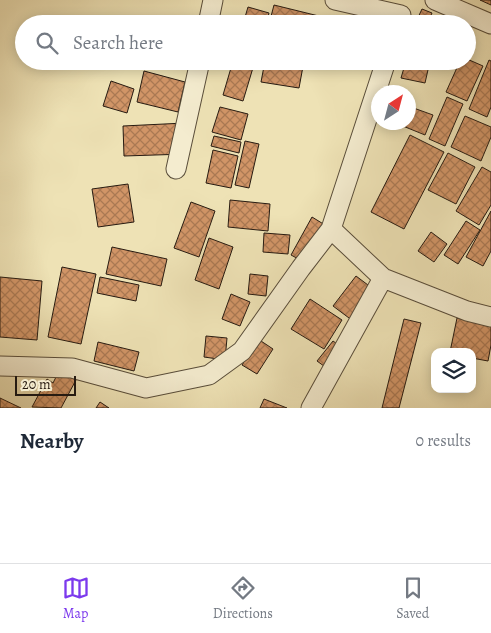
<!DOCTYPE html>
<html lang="en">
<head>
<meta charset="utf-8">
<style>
  body { margin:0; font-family:Alegreya,serif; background:#f2f2f3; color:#1f2937 }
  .controls { position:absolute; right:15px; bottom:15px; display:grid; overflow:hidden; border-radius:10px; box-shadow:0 2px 12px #0003 }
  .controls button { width:45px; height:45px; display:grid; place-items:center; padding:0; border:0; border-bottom:1px solid #e0e1e3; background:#fff; color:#1f2937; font:25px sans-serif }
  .compass { position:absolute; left:371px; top:85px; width:45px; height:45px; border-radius:50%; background:#fff; box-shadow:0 2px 12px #0003; rotate:36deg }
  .scale { position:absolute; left:15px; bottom:12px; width:61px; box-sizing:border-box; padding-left:5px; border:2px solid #271b11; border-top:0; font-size:14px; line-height:18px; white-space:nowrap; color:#271b11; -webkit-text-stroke:4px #f4eccf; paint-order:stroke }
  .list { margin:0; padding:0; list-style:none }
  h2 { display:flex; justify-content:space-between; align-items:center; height:65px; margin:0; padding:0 20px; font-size:21px }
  h2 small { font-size:16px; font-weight:400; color:#747a83 }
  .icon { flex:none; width:28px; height:28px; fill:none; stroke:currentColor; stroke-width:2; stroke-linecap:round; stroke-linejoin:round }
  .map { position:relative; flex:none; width:491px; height:408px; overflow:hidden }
  .search { position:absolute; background:#fff; box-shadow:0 2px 12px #0003; left:15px; right:15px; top:15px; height:55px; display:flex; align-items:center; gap:12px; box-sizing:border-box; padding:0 18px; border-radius:28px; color:#747a83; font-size:19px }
  .sheet { height:155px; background:#fff }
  nav { display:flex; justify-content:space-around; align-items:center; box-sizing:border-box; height:70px; border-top:1px solid #e0e1e3; background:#fff; font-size:14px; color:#747a83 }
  nav a { display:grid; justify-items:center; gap:2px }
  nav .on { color:#7c3aed }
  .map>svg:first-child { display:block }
</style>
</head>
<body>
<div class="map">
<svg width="491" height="408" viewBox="0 0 491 408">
  <defs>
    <pattern id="building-cross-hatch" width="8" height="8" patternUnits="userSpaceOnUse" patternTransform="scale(1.25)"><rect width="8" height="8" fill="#d19567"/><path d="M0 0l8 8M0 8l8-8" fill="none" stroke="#aa7953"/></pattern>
  </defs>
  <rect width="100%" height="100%" fill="#eee2b5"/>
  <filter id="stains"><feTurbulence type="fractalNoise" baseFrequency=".004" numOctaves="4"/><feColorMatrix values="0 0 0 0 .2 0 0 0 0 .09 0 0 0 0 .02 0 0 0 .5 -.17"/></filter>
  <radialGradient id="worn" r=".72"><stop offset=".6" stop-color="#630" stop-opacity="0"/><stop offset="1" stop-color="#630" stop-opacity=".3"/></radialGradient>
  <path fill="url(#building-cross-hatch)" stroke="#271b11" d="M 480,0 L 491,0 L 491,5 Z
    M 274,5 L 331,19 L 330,24 L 269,24 Z
    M 248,7 L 269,13 L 266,24 L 243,24 Z
    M 422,9 L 432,13 L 427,24 L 415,24 Z
    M 51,17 L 84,20 L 84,24 L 50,24 Z
    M 467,59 L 483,66 L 467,101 L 446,92 L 460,61 L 467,61 Z
    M 489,60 L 491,61 L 491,107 L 487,117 L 469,109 Z
    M 233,61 L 255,61 L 243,101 L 223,95 Z
    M 265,61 L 304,61 L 299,88 L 261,82 Z
    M 406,61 L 430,61 L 425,83 L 401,78 Z
    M 144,71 L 185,82 L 178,112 L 137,102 Z
    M 111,81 L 134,89 L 127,113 L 103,106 Z
    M 447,97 L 463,104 L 445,146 L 429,139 Z
    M 408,106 L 433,115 L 425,135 L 393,122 L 408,122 Z
    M 220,107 L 248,114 L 241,140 L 212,132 Z
    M 465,116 L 491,127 L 491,137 L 481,161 L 451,147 Z
    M 185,123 L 186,154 L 124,156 L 123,126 Z
    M 410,135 L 444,152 L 404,229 L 371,212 Z
    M 214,136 L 241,142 L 239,153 L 211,146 Z
    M 245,141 L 259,144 L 249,188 L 235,185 Z
    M 213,150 L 238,156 L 231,188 L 206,183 Z
    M 448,153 L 475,167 L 456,204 L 428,190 Z
    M 482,167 L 491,172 L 491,205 L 479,225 L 456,211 Z
    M 128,184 L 134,222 L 98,227 L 92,189 Z
    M 230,200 L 270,204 L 268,231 L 228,227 Z
    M 191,202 L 215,211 L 199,257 L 174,248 Z
    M 491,211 L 491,251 L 483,266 L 466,257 Z
    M 312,217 L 325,225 L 304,262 L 291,255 Z
    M 466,221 L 480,230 L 458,264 L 444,255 Z
    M 431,232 L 447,244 L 434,262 L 418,251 Z
    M 264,233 L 290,235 L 288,254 L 263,252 Z
    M 209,238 L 233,247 L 219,289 L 195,280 Z
    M 112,247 L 167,259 L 161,286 L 106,274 Z
    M 62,267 L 96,274 L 81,344 L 48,337 Z
    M 250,274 L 268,276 L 266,296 L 248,294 Z
    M 356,276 L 376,291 L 353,321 L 333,306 Z
    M 0,277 L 42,281 L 37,340 L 0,337 Z
    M 100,277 L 139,285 L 136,301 L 97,293 Z
    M 231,294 L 250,302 L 240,326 L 222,319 Z
    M 310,299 L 342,320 L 324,349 L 291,329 Z
    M 457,318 L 491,325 L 491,345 L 488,361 L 472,358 L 472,352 L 450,352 Z
    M 404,319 L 421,323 L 399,408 L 382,408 Z
    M 206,336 L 227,338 L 225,360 L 204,357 Z
    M 258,339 L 273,349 L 257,374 L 242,365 Z
    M 333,341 L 344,349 L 328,369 L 317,361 Z
    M 98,342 L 139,352 L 134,371 L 94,361 Z
    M 59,371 L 76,380 L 61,408 L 32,407 L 47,379 L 53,383 Z
    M 0,398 L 21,408 L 0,408 Z
    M 264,399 L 287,408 L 260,408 Z
    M 100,402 L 109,408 L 96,408 Z"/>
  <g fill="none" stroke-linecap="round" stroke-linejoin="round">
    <defs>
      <path id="minor" d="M 335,0 L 401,15
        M 435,0 L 491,24
        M 208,24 L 213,0
        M 176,169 L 200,61
        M 383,278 L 467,311 L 491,317
        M 0,366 L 72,368 L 146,388 L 209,375 L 242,351 L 301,268 L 331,229
        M 311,408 L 383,278 L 331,229 L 386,61"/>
    </defs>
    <use href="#minor" stroke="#594d3a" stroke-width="21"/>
    <use href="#minor" stroke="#f4eccf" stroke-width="19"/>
  </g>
  <rect width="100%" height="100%" filter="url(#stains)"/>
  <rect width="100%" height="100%" fill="url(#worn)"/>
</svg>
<div class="controls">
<button><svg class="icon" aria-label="layers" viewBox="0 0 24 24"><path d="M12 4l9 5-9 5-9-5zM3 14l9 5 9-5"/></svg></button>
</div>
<svg class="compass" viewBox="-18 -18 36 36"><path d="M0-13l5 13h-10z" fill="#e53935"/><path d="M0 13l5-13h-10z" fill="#747a83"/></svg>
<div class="scale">20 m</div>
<div class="search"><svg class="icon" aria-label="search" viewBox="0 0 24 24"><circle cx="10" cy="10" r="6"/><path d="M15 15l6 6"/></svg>Search here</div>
</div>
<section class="sheet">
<h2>Nearby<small>0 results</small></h2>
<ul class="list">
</ul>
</section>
<nav>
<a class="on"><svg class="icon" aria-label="map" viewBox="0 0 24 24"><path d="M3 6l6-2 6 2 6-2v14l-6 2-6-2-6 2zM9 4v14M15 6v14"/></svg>Map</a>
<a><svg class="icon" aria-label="directions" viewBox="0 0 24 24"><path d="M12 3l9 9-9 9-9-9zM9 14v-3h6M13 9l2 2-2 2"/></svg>Directions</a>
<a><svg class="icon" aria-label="saved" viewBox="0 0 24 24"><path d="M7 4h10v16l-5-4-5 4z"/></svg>Saved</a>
</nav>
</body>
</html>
